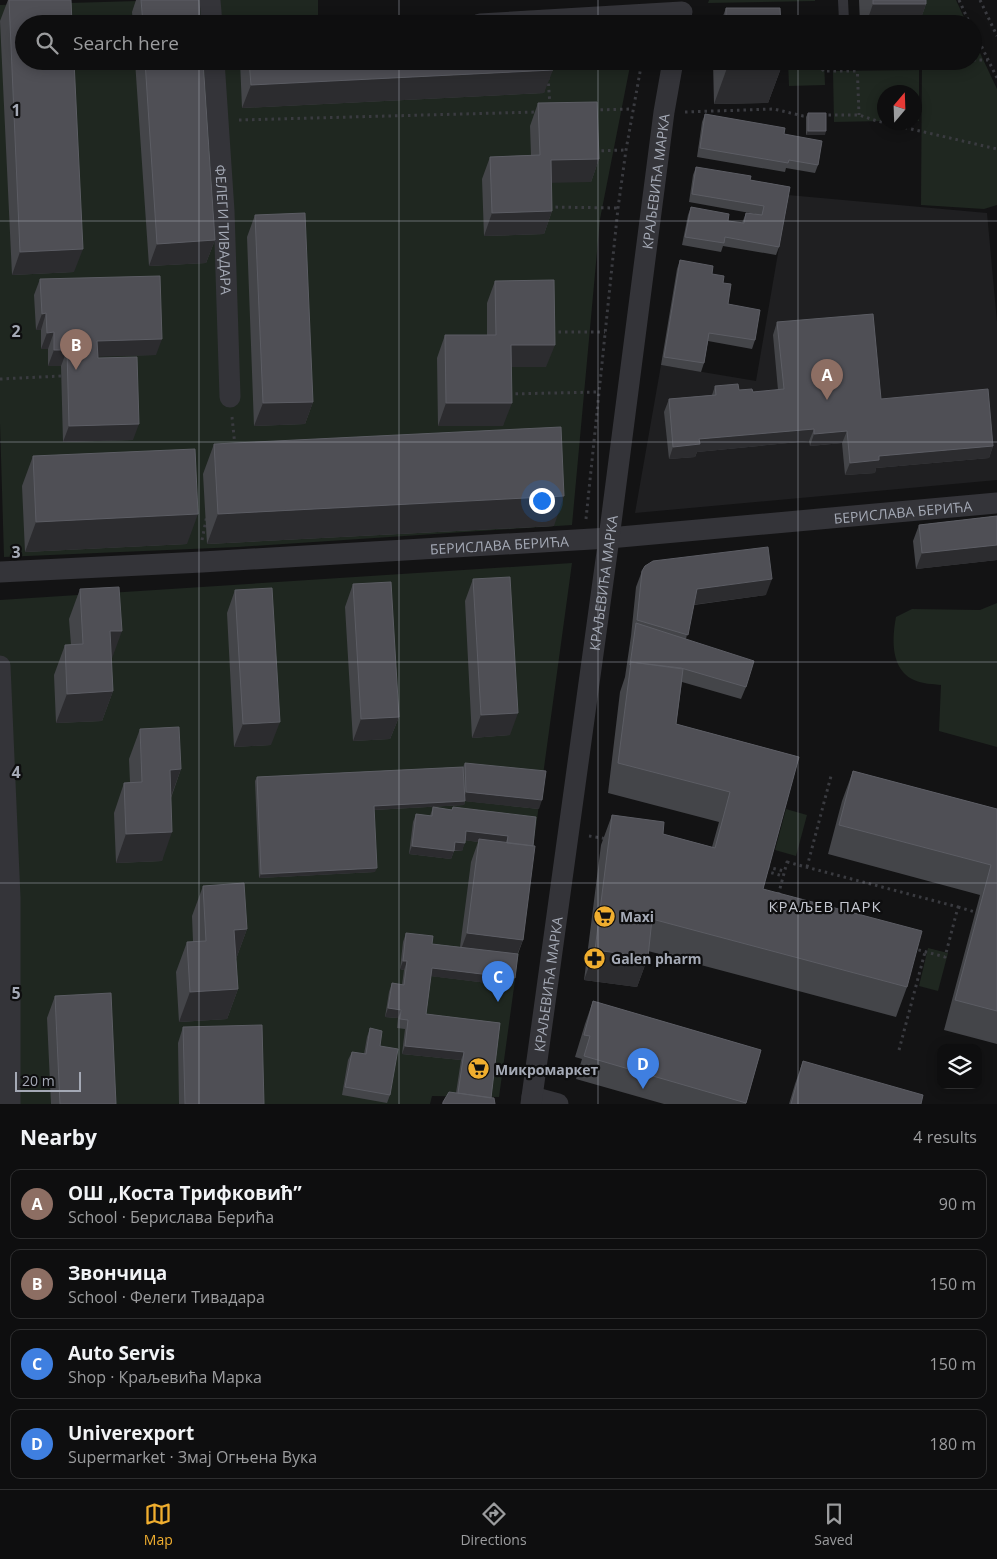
<!DOCTYPE html>
<html lang="en">
<head>
<meta charset="utf-8">
<style>
  body { margin:0; font-family:"Open Sans",sans-serif; background:#171718; color:#f1f3f6 }
  .controls { position:absolute; right:15px; bottom:15px; display:grid; overflow:hidden; border-radius:10px; box-shadow:0 2px 12px #0003 }
  .controls button { width:45px; height:45px; display:grid; place-items:center; padding:0; border:0; border-bottom:1px solid #2e2e2f; background:#0e0e0f; color:#f1f3f6; font:25px sans-serif }
  .compass { position:absolute; left:877px; top:85px; width:45px; height:45px; border-radius:50%; background:#0e0e0f; box-shadow:0 2px 12px #0003; rotate:19deg }
  .scale { position:absolute; left:15px; bottom:12px; width:66px; box-sizing:border-box; padding-left:5px; border:2px solid #a4a9b5; border-top:0; font-size:14px; line-height:18px; white-space:nowrap; color:#a4a9b5; -webkit-text-stroke:4px #0e0e0f; paint-order:stroke }
  .you { position:absolute; left:541px; top:500px; width:18px; height:18px; margin:-12px; border:4px solid #fff; border-radius:50%; background:#1a73e8; box-shadow:0 0 0 8px #1a73e833 }
  .badge { display:grid; place-items:center; width:32px; height:32px; border-radius:50%; background:#f0ae2f; color:#fff; font-size:16px; font-weight:700 }
  .pin { position:absolute; translate:-50% -41px; filter:drop-shadow(0 1px 2px #0008) }
  .pin::after { content:''; position:absolute; top:26px; width:18px; height:15px; background:inherit; clip-path:polygon(0 0,100% 0,50% 100%) }
  .list { margin:0; padding:0; list-style:none }
  h2 { display:flex; justify-content:space-between; align-items:center; height:65px; margin:0; padding:0 20px; font-size:21px }
  h2 small { font-size:16px; font-weight:400; color:#9b9c9e }
  .list li { display:grid; grid-template-columns:32px 1fr auto; gap:15px; align-items:center; box-sizing:border-box; height:70px; margin:0 10px 10px; padding:0 10px; border:1px solid #2e2e2f; border-radius:10px }
  .list b { display:block; font-size:19px; white-space:nowrap }
  .list p { margin:0; font-size:16px; white-space:nowrap; color:#9b9c9e }
  .list em { font-size:16px; font-style:normal; color:#9b9c9e }
  .icon { flex:none; width:28px; height:28px; fill:none; stroke:currentColor; stroke-width:2; stroke-linecap:round; stroke-linejoin:round }
  .map { position:relative; flex:none; width:997px; height:1104px; overflow:hidden }
  .search { position:absolute; background:#0e0e0f; box-shadow:0 2px 12px #0003; left:15px; right:15px; top:15px; height:55px; display:flex; align-items:center; gap:12px; box-sizing:border-box; padding:0 18px; border-radius:28px; color:#9b9c9e; font-size:19px }
  .sheet { height:385px; background:#0e0e0f }
  nav { display:flex; justify-content:space-around; align-items:center; box-sizing:border-box; height:70px; border-top:1px solid #2e2e2f; background:#0e0e0f; font-size:14px; color:#9b9c9e }
  nav a { display:grid; justify-items:center; gap:2px }
  nav .on { color:#f0ae2f }
  .map>svg:first-child { display:block }
</style>
</head>
<body>
<div class="map">
<svg width="997" height="1104" viewBox="0 0 997 1104">
  <rect width="100%" height="100%" fill="#131314"/>
  <path fill="#1f1f21" d="M 788,195 L 987,213 L 997,322 L 997,480 L 635,513 L 661,365 L 756,381 Z"/>
  <path fill="#1f2720" d="M 172,0 L 200,0 L 202,24 L 24,24 L 24,61 L 631,61 L 600,219 L 572,525 L 238,547 L 4,557 L 0,423 L 0,5 Z
    M 220,0 L 318,0 L 318,22 L 222,24 Z
    M 709,0 L 815,0 L 815,1 L 708,3 Z
    M 923,0 L 956,0 L 967,24 L 922,24 Z
    M 973,38 L 997,89 L 997,205 L 984,209 L 921,205 L 922,61 L 973,61 Z
    M 788,61 L 824,61 L 825,85 L 789,86 Z
    M 919,70 L 919,121 L 915,121 L 914,92 L 884,92 L 884,121 L 834,122 L 833,71 Z
    M 572,563 L 499,1097 L 432,1096 L 430,1104 L 0,1104 L 0,600 Z
    M 997,603 L 997,747 L 939,731 L 941,685 C 933,684 922,684 914,680 C 890,669 892,638 896,617 L 912,609 L 980,610 Z
    M 786,809 L 807,815 L 796,856 L 775,850 Z
    M 928,948 L 948,953 L 938,991 L 919,986 Z"/>
  <g fill="none" stroke-linecap="round" stroke-linejoin="round">
    <path stroke="#3a3b40" stroke-width="3" stroke-dasharray="2.5 4" stroke-linecap="butt" d="M 959,0 L 970,24
      M 980,0 L 997,36
      M 973,29 L 997,78
      M 973,60 L 988,60
      M 812,61 L 824,71
      M 824,61 L 824,71 L 858,71
      M 857,61 L 859,115
      M 858,65 L 952,61
      M 548,77 L 550,106
      M 594,110 L 633,109
      M 685,112 L 774,109 L 803,116 L 811,116
      M 822,115 L 859,115 L 877,121 L 997,149
      M 239,120 L 537,112
      M 595,151 L 626,150
      M 549,207 L 618,208
      M 552,332 L 605,332
      M 0,379 L 61,376
      M 509,394 L 598,392
      M 232,417 L 235,446
      M 586,519 L 618,208 L 626,150 L 642,61
      M 202,540 L 207,515
      M 589,836 L 608,839
      M 787,862 L 958,907 L 945,957 L 774,911 Z
      M 767,867 L 784,871
      M 807,867 L 831,776
      M 765,871 L 783,876
      M 958,907 L 975,912
      M 899,1050 L 925,952"/>
    <path stroke="#343439" stroke-width="10" d="M 769,21 L 844,21 L 843,0
      M 680,22 L 734,22"/>
    <g stroke="#343439" stroke-width="21">
      <path d="M 210,0 L 212,24"/>
      <path d="M 480,24 L 682,12"/>
      <path id="s1" d="M 214,61 L 224,211 L 230,397"/>
      <path id="s2" d="M 0,572 L 202,562 L 609,538 L 997,503"/>
      <path d="M 0,666 L 10,898 L 10,1104"/>
      <path d="M 532,1097 L 558,1104"/>
      <path id="s3" d="M 531,1104 L 609,538 L 664,112 L 673,61"/>
    </g>
  </g>
  <path fill="#444549" d="M 8,0 L 71,0 L 74,272 L 12,275 L 0,21 Z
    M 136,0 L 199,0 L 200,24 L 133,24 L 132,12 Z
    M 859,0 L 926,0 L 926,4 L 919,24 L 860,24 Z
    M 726,8 L 781,24 L 720,24 Z
    M 135,61 L 203,61 L 215,240 L 206,263 L 149,266 Z
    M 240,61 L 552,61 L 544,93 L 242,108 Z
    M 713,61 L 781,61 L 781,68 L 768,103 L 714,104 Z
    M 538,103 L 599,159 L 591,182 L 552,182 L 552,211 L 544,234 L 484,236 L 482,179 L 490,157 L 531,155 L 530,126 Z
    M 808,113 L 825,135 L 806,135 L 806,117 Z
    M 705,114 L 784,134 L 818,165 L 815,173 L 786,168 L 785,172 L 697,157 L 702,122 Z
    M 696,167 L 750,180 L 790,187 L 779,247 L 776,255 L 723,246 L 721,252 L 682,245 L 688,215 L 691,207 L 728,221 L 742,223 L 746,213 L 761,215 L 689,202 L 693,175 Z
    M 255,215 L 313,402 L 305,424 L 254,426 L 247,237 Z
    M 680,260 L 712,274 L 723,283 L 728,304 L 755,340 L 752,349 L 708,341 L 704,363 L 701,372 L 661,365 L 677,269 Z
    M 40,279 L 156,355 L 98,356 L 98,358 L 133,440 L 63,442 L 61,366 L 48,366 L 48,349 L 41,349 L 41,330 L 36,330 L 34,295 Z
    M 495,281 L 546,367 L 511,367 L 503,426 L 438,426 L 437,358 L 445,335 L 487,335 L 487,303 Z
    M 777,322 L 881,399 L 993,446 L 989,458 L 876,468 L 875,473 L 845,475 L 842,443 L 810,446 L 809,441 L 697,452 L 695,457 L 669,459 L 664,412 L 669,399 L 712,395 L 715,386 L 753,392 L 778,390 L 773,335 Z
    M 214,444 L 554,526 L 207,544 L 203,474 Z
    M 33,456 L 187,544 L 25,552 L 22,486 Z
    M 997,516 L 997,560 L 916,569 L 913,541 L 919,525 Z
    M 642,571 L 766,595 L 694,605 L 686,639 L 746,687 L 741,699 L 682,682 L 676,724 L 799,757 L 763,889 L 907,987 L 896,1017 L 648,951 L 648,957 L 637,987 L 584,980 L 601,845 L 612,815 L 663,834 L 712,847 L 719,822 L 608,793 L 620,692 L 625,677 L 631,636 L 636,587 Z
    M 473,579 L 510,735 L 472,738 L 465,601 Z
    M 353,584 L 399,717 L 390,739 L 353,741 L 345,607 Z
    M 80,589 L 111,660 L 113,691 L 102,721 L 56,723 L 54,675 L 65,645 L 71,645 L 69,619 Z
    M 235,590 L 271,745 L 234,747 L 227,613 Z
    M 140,729 L 181,769 L 171,798 L 162,861 L 116,863 L 114,813 L 124,783 L 130,782 L 129,759 Z
    M 465,763 L 539,809 L 465,801 L 464,805 L 374,810 L 375,872 L 259,878 L 255,781 L 257,777 L 463,767 Z
    M 853,771 L 997,809 L 997,1044 L 944,1030 L 980,895 L 828,854 L 842,801 Z
    M 433,807 L 452,810 L 453,807 L 533,846 L 523,940 L 518,954 L 512,986 L 431,976 L 426,1014 L 500,1023 L 491,1098 L 495,1104 L 442,1104 L 443,1102 L 456,1093 L 461,1060 L 402,1054 L 405,1029 L 397,1028 L 398,1018 L 385,1017 L 389,992 L 392,983 L 402,985 L 404,970 L 400,969 L 403,942 L 406,933 L 432,944 L 460,947 L 471,862 L 478,842 L 465,840 L 462,851 L 454,851 L 451,859 L 409,854 L 413,822 L 416,814 L 430,816 Z
    M 203,886 L 247,929 L 236,959 L 238,989 L 227,1019 L 179,1022 L 176,972 L 187,942 L 193,942 L 192,916 Z
    M 55,996 L 116,1104 L 51,1104 L 47,1018 Z
    M 593,1001 L 761,1050 L 746,1104 L 664,1104 L 576,1079 L 582,1059 L 575,1057 L 585,1024 Z
    M 183,1027 L 264,1104 L 179,1104 L 178,1043 Z
    M 370,1028 L 380,1046 L 390,1095 L 387,1103 L 342,1095 L 348,1060 L 352,1052 L 364,1054 L 367,1037 Z
    M 803,1061 L 921,1104 L 789,1104 L 795,1084 Z"/>
  <path fill="#2c2c2f" d="M 873,4 L 926,4 L 919,24 L 866,24 Z
    M 727,68 L 781,68 L 768,103 L 714,104 Z
    M 553,70 L 544,93 L 242,108 L 251,85 Z
    M 808,131 L 826,131 L 825,135 L 806,135 Z
    M 599,159 L 591,182 L 543,183 L 551,160 Z
    M 552,211 L 544,234 L 484,236 L 492,213 Z
    M 215,240 L 206,263 L 149,266 L 157,244 Z
    M 83,249 L 74,272 L 12,275 L 20,252 Z
    M 46,313 L 41,330 L 36,330 L 42,314 Z
    M 54,332 L 48,349 L 41,349 L 47,333 Z
    M 162,339 L 156,355 L 91,357 L 97,341 Z
    M 511,345 L 555,345 L 546,367 L 503,367 Z
    M 54,350 L 67,350 L 61,366 L 48,366 Z
    M 313,402 L 305,424 L 254,426 L 263,403 Z
    M 446,403 L 512,403 L 503,426 L 438,426 Z
    M 139,424 L 133,440 L 63,442 L 69,426 Z
    M 814,429 L 809,441 L 697,452 L 695,457 L 669,459 L 673,447 L 699,439 Z
    M 847,431 L 842,443 L 810,446 L 814,434 Z
    M 993,446 L 989,458 L 876,468 L 875,473 L 845,475 L 850,463 L 879,456 Z
    M 564,496 L 554,526 L 207,544 L 218,514 Z
    M 198,514 L 187,544 L 25,552 L 36,522 Z
    M 997,545 L 997,560 L 916,569 L 922,553 Z
    M 772,579 L 766,595 L 691,605 L 697,589 Z
    M 110,631 L 122,631 L 111,661 Z
    M 113,691 L 102,721 L 56,723 L 67,694 Z
    M 518,713 L 510,735 L 472,738 L 481,715 Z
    M 399,717 L 390,739 L 353,741 L 361,719 Z
    M 280,722 L 271,745 L 234,747 L 243,724 Z
    M 181,769 L 170,799 L 170,770 Z
    M 466,792 L 542,800 L 539,809 L 463,801 Z
    M 465,801 L 464,805 L 373,810 L 374,806 Z
    M 466,831 L 508,836 L 505,845 L 479,839 L 478,842 L 463,840 Z
    M 172,832 L 162,861 L 116,863 L 126,834 Z
    M 455,842 L 465,843 L 462,851 L 452,850 Z
    M 412,846 L 454,851 L 451,859 L 409,854 Z
    M 377,868 L 375,872 L 259,878 L 261,874 Z
    M 247,929 L 236,959 L 223,959 L 234,930 Z
    M 467,933 L 523,940 L 514,962 L 459,955 Z
    M 595,950 L 648,957 L 637,987 L 584,980 Z
    M 403,961 L 407,961 L 404,970 L 400,969 Z
    M 432,968 L 515,978 L 512,986 L 429,976 Z
    M 238,989 L 227,1019 L 179,1022 L 190,992 Z
    M 388,1008 L 401,1010 L 398,1018 L 385,1017 Z
    M 405,1046 L 464,1052 L 461,1060 L 402,1054 Z"/>
  <path fill="#4f4f55" stroke="#5c5d64" d="M 9,0 L 71,0 L 72,24 L 24,24 L 24,61 L 74,61 L 83,249 L 20,252 Z
    M 141,0 L 199,0 L 200,24 L 143,24 Z
    M 873,0 L 926,0 L 926,4 L 873,4 Z
    M 726,8 L 780,8 L 781,24 L 726,24 Z
    M 550,23 L 550,24 L 531,24 Z
    M 145,61 L 203,61 L 215,240 L 157,244 Z
    M 249,61 L 552,61 L 553,70 L 251,85 Z
    M 727,61 L 781,61 L 781,68 L 727,68 Z
    M 597,102 L 599,159 L 551,160 L 552,211 L 492,213 L 490,157 L 540,155 L 538,103 Z
    M 808,113 L 826,113 L 826,131 L 808,131 Z
    M 705,114 L 785,128 L 784,134 L 822,141 L 818,165 L 789,160 L 788,163 L 700,148 Z
    M 696,167 L 751,176 L 750,180 L 790,187 L 779,247 L 725,237 L 724,243 L 685,237 L 691,207 L 729,214 L 728,221 L 744,223 L 746,213 L 762,215 L 764,206 L 692,194 Z
    M 305,213 L 313,402 L 263,403 L 255,215 Z
    M 680,260 L 713,266 L 712,274 L 724,276 L 723,283 L 731,284 L 728,304 L 760,310 L 755,340 L 709,333 L 704,363 L 664,357 Z
    M 160,276 L 162,339 L 97,341 L 98,358 L 137,357 L 139,424 L 69,426 L 67,350 L 54,350 L 54,332 L 47,333 L 46,313 L 42,314 L 40,279 Z
    M 554,280 L 555,345 L 511,345 L 512,403 L 446,403 L 445,335 L 496,335 L 495,281 Z
    M 873,314 L 881,399 L 988,389 L 993,446 L 879,456 L 879,460 L 850,463 L 847,431 L 814,434 L 814,429 L 699,439 L 700,444 L 673,447 L 669,399 L 716,395 L 715,386 L 738,384 L 739,390 L 752,389 L 753,392 L 784,389 L 777,322 Z
    M 561,427 L 564,496 L 218,514 L 214,444 Z
    M 195,449 L 198,514 L 36,522 L 33,456 Z
    M 997,516 L 997,545 L 922,553 L 919,525 Z
    M 768,547 L 772,579 L 697,589 L 688,635 L 637,620 L 642,571 L 645,566 L 653,561 Z
    M 510,577 L 518,713 L 481,715 L 473,579 Z
    M 391,582 L 399,717 L 361,719 L 353,584 Z
    M 119,587 L 122,631 L 110,631 L 113,691 L 67,694 L 65,645 L 83,644 L 80,589 Z
    M 272,588 L 280,722 L 243,724 L 235,590 Z
    M 636,623 L 754,661 L 746,687 L 681,668 L 631,662 L 630,665 Z
    M 631,662 L 683,669 L 676,724 L 799,757 L 763,889 L 922,931 L 907,987 L 652,919 L 648,957 L 595,950 L 612,815 L 664,822 L 663,834 L 715,848 L 730,792 L 618,763 Z
    M 179,727 L 181,769 L 170,770 L 172,832 L 126,834 L 124,783 L 142,782 L 140,729 Z
    M 465,763 L 546,771 L 542,800 L 466,792 Z
    M 463,767 L 465,801 L 374,806 L 377,868 L 261,874 L 257,777 Z
    M 853,771 L 997,809 L 997,1011 L 955,1000 L 991,865 L 839,825 Z
    M 433,807 L 452,810 L 453,807 L 536,817 L 533,846 L 507,843 L 508,836 L 466,831 L 465,843 L 455,842 L 454,851 L 412,846 L 416,814 L 432,816 Z
    M 479,839 L 535,846 L 523,940 L 467,933 Z
    M 244,883 L 247,929 L 234,930 L 238,989 L 190,992 L 187,942 L 206,941 L 203,886 Z
    M 406,933 L 433,936 L 432,944 L 518,954 L 515,978 L 432,968 L 426,1014 L 500,1023 L 491,1098 L 458,1093 L 464,1052 L 405,1046 L 408,1020 L 400,1019 L 401,1010 L 388,1008 L 392,983 L 404,985 L 407,961 L 403,961 Z
    M 111,993 L 116,1104 L 60,1104 L 55,996 Z
    M 593,1001 L 761,1050 L 746,1103 L 584,1056 L 590,1036 L 584,1035 Z
    M 262,1025 L 264,1104 L 185,1104 L 183,1027 Z
    M 370,1028 L 382,1031 L 380,1046 L 398,1049 L 390,1095 L 345,1087 L 352,1052 L 366,1054 Z
    M 803,1061 L 923,1095 L 921,1104 L 791,1104 Z
    M 449,1092 L 494,1098 L 495,1104 L 443,1104 L 443,1102 Z"/>
  <path fill="none" stroke="#a4a9b5" stroke-width="1" stroke-opacity="0.55" d="M 199,0 L 199,24M 399,0 L 399,24M 598,0 L 598,24M 798,0 L 798,24M 199,61 L 199,1104M 399,61 L 399,1104M 598,61 L 598,1104M 798,61 L 798,1104M 0,221 L 997,221M 0,442 L 997,442M 0,662 L 997,662M 0,883 L 997,883"/>
  <defs>
    <symbol id="supermarket-disc" viewBox="-11 -11 22 22"><circle r="9.5" fill="#f0ae2f" stroke="#0e0e0f"/><path d="M-6-5.5h2.5l.6 2H6L4.5 2H-2.5L-4.4-4H-6ZM-1.5 3.2a1.3 1.3 0 1 0 .1 0ZM3 3.2a1.3 1.3 0 1 0 .1 0Z" fill="#111"/></symbol>
    <symbol id="pharmacy-disc" viewBox="-11 -11 22 22"><circle r="9.5" fill="#f0ae2f" stroke="#0e0e0f"/><path d="M-2-6h4v4h4v4h-4v4h-4v-4h-4v-4h4Z" fill="#111"/></symbol>
  </defs>
  <g fill-rule="evenodd">
    <use href="#supermarket-disc" x="592" y="904" width="25" height="25"/>
    <use href="#pharmacy-disc" x="582" y="946" width="25" height="25"/>
    <use href="#supermarket-disc" x="466" y="1056" width="25" height="25"/>
  </g>
  <g text-anchor="middle" dominant-baseline="central" stroke-width="4.5" stroke-linejoin="round" paint-order="stroke">
    <g font-size="14" fill="#a4a9b5" stroke="#0e0e0f">
      <text stroke="none"><textPath href="#s3" startOffset="931">КРАЉЕВИЋА МАРКА</textPath></text>
      <text stroke="none"><textPath href="#s1" startOffset="169">ФЕЛЕГИ ТИВАДАРА</textPath></text>
      <text stroke="none"><textPath href="#s2" startOffset="905">БЕРИСЛАВА БЕРИЋА</textPath></text>
      <text stroke="none"><textPath href="#s2" startOffset="500">БЕРИСЛАВА БЕРИЋА</textPath></text>
      <text stroke="none"><textPath href="#s3" startOffset="526">КРАЉЕВИЋА МАРКА</textPath></text>
      <text stroke="none"><textPath href="#s3" startOffset="121">КРАЉЕВИЋА МАРКА</textPath></text>
    </g>
    <g font-size="14" font-weight="bold" fill="#a4a9b5" stroke="#0e0e0f" text-anchor="start">
      <text x="620" y="916">Maxi</text>
      <text x="611" y="958">Galen pharm</text>
      <text x="495" y="1069">Микромаркет</text>
    </g>
    <g font-size="15" letter-spacing="1" fill="#c5c8d1" stroke="#0e0e0f">
      <text x="825" y="906">КРАЉЕВ ПАРК</text>
    </g>
  </g>
  <g font-size="16" text-anchor="middle" font-weight="bold" fill="#a4a9b5" stroke="#0e0e0f" stroke-width="4.5" stroke-linejoin="round" paint-order="stroke">
    <text x="16" y="116">1</text>
    <text x="16" y="337">2</text>
    <text x="16" y="558">3</text>
    <text x="16" y="778">4</text>
    <text x="16" y="999">5</text>
  </g>
</svg>
<div class="controls">
<button><svg class="icon" aria-label="layers" viewBox="0 0 24 24"><path d="M12 4l9 5-9 5-9-5zM3 14l9 5 9-5"/></svg></button>
</div>
<svg class="compass" viewBox="-18 -18 36 36"><path d="M0-13l5 13h-10z" fill="#e53935"/><path d="M0 13l5-13h-10z" fill="#9b9c9e"/></svg>
<div class="scale">20 m</div>
<div class="you"></div>
<div class="pin badge" style="left:827px;top:400px;background:#8d6e63">A</div>
<div class="pin badge" style="left:76px;top:370px;background:#8d6e63">B</div>
<div class="pin badge" style="left:498px;top:1002px;background:#3f7fe0">C</div>
<div class="pin badge" style="left:643px;top:1089px;background:#3f7fe0">D</div>
<div class="search"><svg class="icon" aria-label="search" viewBox="0 0 24 24"><circle cx="10" cy="10" r="6"/><path d="M15 15l6 6"/></svg>Search here</div>
</div>
<section class="sheet">
<h2>Nearby<small>4 results</small></h2>
<ul class="list">
<li><span class="badge" style="background:#8d6e63">A</span><div><b>ОШ „Коста Трифковић”</b><p>School · Берислава Берића</p></div><em>90 m</em></li>
<li><span class="badge" style="background:#8d6e63">B</span><div><b>Звончица</b><p>School · Фелеги Тивадара</p></div><em>150 m</em></li>
<li><span class="badge" style="background:#3f7fe0">C</span><div><b>Auto Servis</b><p>Shop · Краљевића Марка</p></div><em>150 m</em></li>
<li><span class="badge" style="background:#3f7fe0">D</span><div><b>Univerexport</b><p>Supermarket · Змај Огњена Вука</p></div><em>180 m</em></li>
</ul>
</section>
<nav>
<a class="on"><svg class="icon" aria-label="map" viewBox="0 0 24 24"><path d="M3 6l6-2 6 2 6-2v14l-6 2-6-2-6 2zM9 4v14M15 6v14"/></svg>Map</a>
<a><svg class="icon" aria-label="directions" viewBox="0 0 24 24"><path d="M12 3l9 9-9 9-9-9zM9 14v-3h6M13 9l2 2-2 2"/></svg>Directions</a>
<a><svg class="icon" aria-label="saved" viewBox="0 0 24 24"><path d="M7 4h10v16l-5-4-5 4z"/></svg>Saved</a>
</nav>
</body>
</html>
